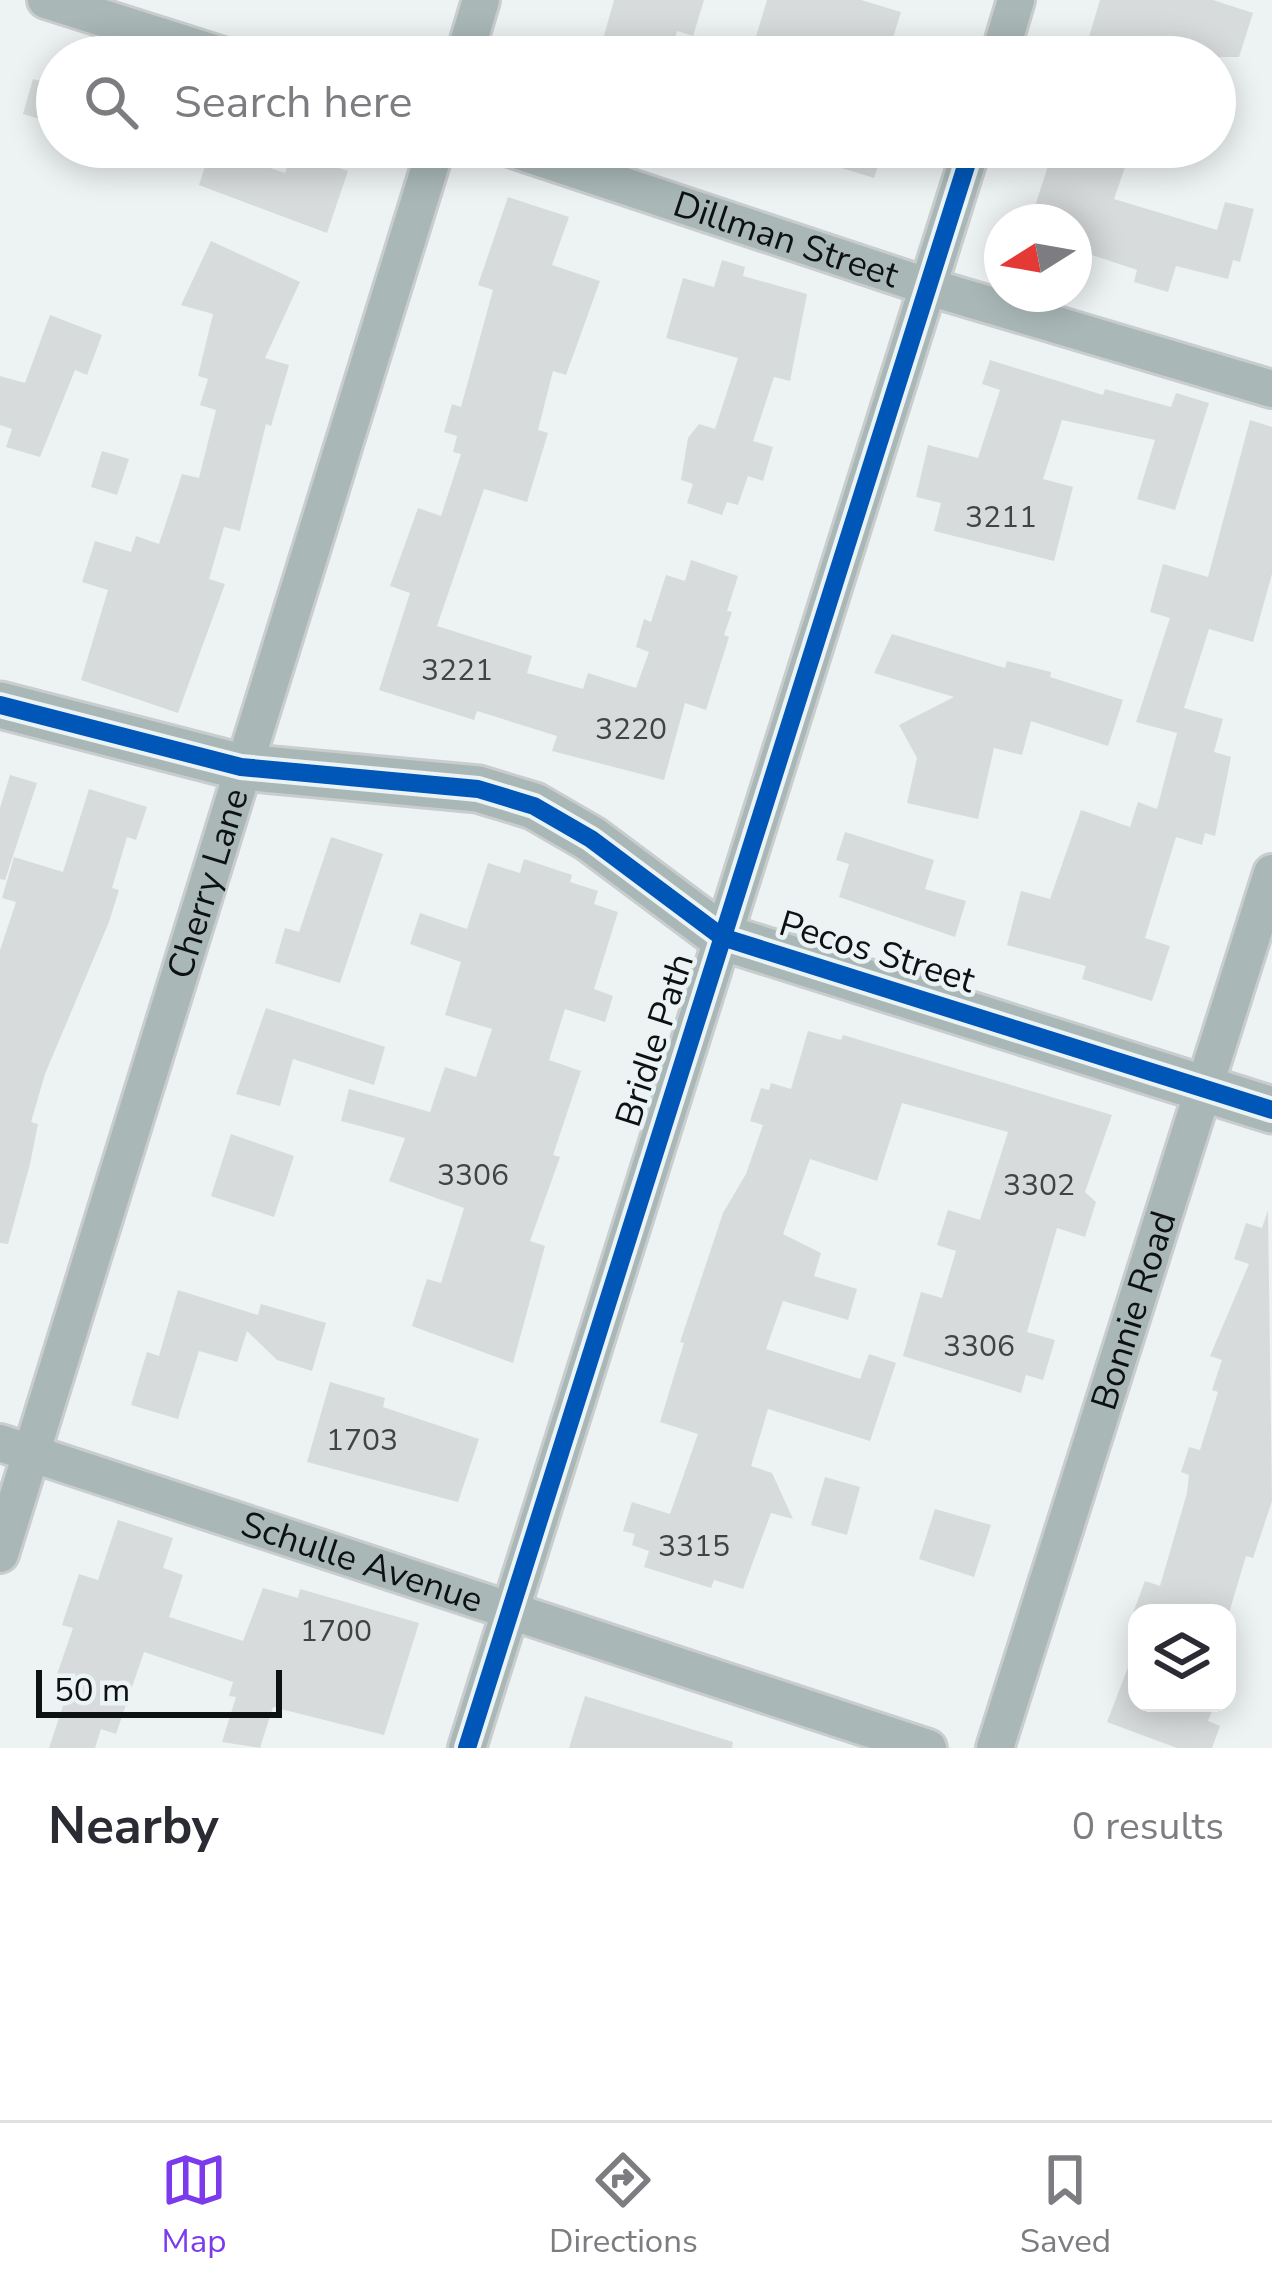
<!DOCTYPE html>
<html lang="en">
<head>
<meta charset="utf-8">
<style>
  body { margin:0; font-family:"Nunito Sans",sans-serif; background:#f2f2f3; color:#2b2b33 }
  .controls { position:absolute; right:36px; bottom:36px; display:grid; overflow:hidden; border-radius:24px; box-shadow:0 6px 30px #0003 }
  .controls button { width:108px; height:108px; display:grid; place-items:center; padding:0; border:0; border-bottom:3px solid #e1e1e2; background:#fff; color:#2b2b33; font:60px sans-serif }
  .compass { position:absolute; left:984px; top:204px; width:108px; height:108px; border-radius:50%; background:#fff; box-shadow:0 6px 30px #0003; rotate:259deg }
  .scale { position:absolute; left:36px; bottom:30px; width:246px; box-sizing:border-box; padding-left:12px; border:6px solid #0e1111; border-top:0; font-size:33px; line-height:42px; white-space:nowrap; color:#0e1111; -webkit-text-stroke:9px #ebf3f5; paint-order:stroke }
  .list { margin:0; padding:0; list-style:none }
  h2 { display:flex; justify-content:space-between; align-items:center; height:156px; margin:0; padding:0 48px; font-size:51px }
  h2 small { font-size:39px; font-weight:400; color:#7c7c81 }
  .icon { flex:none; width:66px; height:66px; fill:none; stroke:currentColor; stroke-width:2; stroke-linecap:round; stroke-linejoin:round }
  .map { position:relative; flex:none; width:1272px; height:1748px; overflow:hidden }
  .search { position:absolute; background:#fff; box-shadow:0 6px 30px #0003; left:36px; right:36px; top:36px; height:132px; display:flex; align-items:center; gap:30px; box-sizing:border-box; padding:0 42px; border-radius:66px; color:#7c7c81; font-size:45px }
  .sheet { height:372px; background:#fff }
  nav { display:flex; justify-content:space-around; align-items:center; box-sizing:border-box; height:168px; border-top:3px solid #e1e1e2; background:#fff; font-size:33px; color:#7c7c81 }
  nav a { display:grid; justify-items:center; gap:6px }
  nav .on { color:#7c3aed }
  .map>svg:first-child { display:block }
</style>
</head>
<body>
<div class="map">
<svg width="1272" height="1748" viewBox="0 0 1272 1748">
  <rect width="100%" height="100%" fill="#edf2f3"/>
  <path fill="#d7dbdc" d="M 614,0 L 704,0 L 693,36 L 677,31 L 672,48 L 662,45 L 659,57 L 598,57 Z
    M 767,0 L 861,0 L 901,12 L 887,57 L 797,57 L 754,43 Z
    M 1100,0 L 1213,0 L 1253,13 L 1239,57 L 1083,57 Z
    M 33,79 L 57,85 L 57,124 L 23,114 Z
    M 794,147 L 884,147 L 874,178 L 793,153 Z
    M 1054,147 L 1132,147 L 1114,199 L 1217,230 L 1225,202 L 1254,209 L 1240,262 L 1233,260 L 1228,279 L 1176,266 L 1168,292 L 1134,282 L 1137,270 L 1074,249 L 1074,222 L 1030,222 Z
    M 211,148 L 285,173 L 292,152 L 348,171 L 327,233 L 199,185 Z
    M 508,197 L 569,217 L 552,265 L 600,281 L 566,375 L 553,371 L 538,430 L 548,433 L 527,502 L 484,489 L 437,626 L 532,656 L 527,673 L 583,689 L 588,673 L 636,688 L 649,652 L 636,647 L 644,619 L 651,622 L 666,575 L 685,581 L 691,560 L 738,576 L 727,611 L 732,612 L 724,635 L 729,637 L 706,710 L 685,703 L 664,780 L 552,751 L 557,736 L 477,711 L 474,720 L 379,690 L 410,593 L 390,586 L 418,508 L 441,516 L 461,454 L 453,452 L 457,436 L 444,432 L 452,404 L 461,407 L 493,290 L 478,285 Z
    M 211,241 L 300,282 L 265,358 L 289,365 L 271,426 L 266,424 L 240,531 L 224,527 L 209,579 L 225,584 L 178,713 L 81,680 L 108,590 L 82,582 L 95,541 L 131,552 L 136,536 L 159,544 L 182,474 L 199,478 L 216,410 L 200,405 L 208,379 L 198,376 L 213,314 L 181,305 Z
    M 722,260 L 745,267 L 743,276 L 807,294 L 790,381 L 774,377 L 753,441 L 773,447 L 763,481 L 748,476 L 738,505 L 727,502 L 722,515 L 687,503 L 693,484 L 681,480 L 688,438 L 699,424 L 715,429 L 738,358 L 666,338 L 683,278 L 714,287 Z
    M 50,315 L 102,335 L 87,375 L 75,370 L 40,457 L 6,447 L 12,429 L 0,425 L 0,376 L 25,383 Z
    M 990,360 L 1103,395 L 1105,389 L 1171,407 L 1176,393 L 1209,403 L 1175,510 L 1137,499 L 1155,440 L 1062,420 L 1043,479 L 1073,487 L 1054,561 L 934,531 L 941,503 L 916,497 L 928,445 L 978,458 L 1000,390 L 982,384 Z
    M 1250,420 L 1272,427 L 1272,574 L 1253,642 L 1209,629 L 1184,708 L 1223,719 L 1214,752 L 1231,757 L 1215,836 L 1205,833 L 1202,845 L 1176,837 L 1145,938 L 1170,946 L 1152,1001 L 1082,979 L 1086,966 L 1007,945 L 1021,891 L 1050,899 L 1081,810 L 1130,827 L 1138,802 L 1157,809 L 1177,733 L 1136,722 L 1170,618 L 1150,612 L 1163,564 L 1208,577 Z
    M 102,451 L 129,459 L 117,495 L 91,487 Z
    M 892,634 L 1005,668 L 1007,661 L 1051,672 L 1050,677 L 1123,700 L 1108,746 L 1031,721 L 1022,755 L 994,748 L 978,819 L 907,803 L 917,758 L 899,725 L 954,697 L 874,673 Z
    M 10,775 L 37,783 L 5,880 L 0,879 L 0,808 Z
    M 89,789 L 147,807 L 136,840 L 127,837 L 112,888 L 119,890 L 109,922 L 45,1074 L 31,1122 L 38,1124 L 30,1164 L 8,1244 L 0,1243 L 0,950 L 16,902 L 2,898 L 14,857 L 63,872 Z
    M 845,832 L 934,860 L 925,889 L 966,901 L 955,937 L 839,897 L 849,864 L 836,860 Z
    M 331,837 L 383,854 L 340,983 L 275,963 L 285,928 L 299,932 Z
    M 524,859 L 572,875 L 570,882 L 598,891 L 594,904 L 618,912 L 594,989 L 613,996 L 605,1022 L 565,1009 L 549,1060 L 581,1071 L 553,1155 L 560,1157 L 530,1241 L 545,1246 L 513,1363 L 412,1326 L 427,1279 L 441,1283 L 464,1208 L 389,1181 L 405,1138 L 341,1121 L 349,1089 L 430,1112 L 445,1067 L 476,1077 L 492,1029 L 445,1015 L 461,962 L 410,944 L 420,913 L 467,929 L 488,863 L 520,873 Z
    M 266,1008 L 385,1047 L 374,1085 L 293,1059 L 280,1106 L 236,1094 Z
    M 808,1031 L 841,1040 L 843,1035 L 1112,1115 L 1085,1192 L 1096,1202 L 1085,1237 L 1057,1228 L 1027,1332 L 1055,1340 L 1043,1380 L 1026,1375 L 1021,1393 L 903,1356 L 921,1292 L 942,1298 L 956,1251 L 937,1245 L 948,1210 L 980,1220 L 1008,1132 L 902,1103 L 877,1181 L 810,1159 L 783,1234 L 821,1253 L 814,1276 L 857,1289 L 848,1320 L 783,1301 L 766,1349 L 860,1379 L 869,1354 L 896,1363 L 870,1441 L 768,1409 L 751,1466 L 772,1473 L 793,1519 L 771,1513 L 743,1589 L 714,1580 L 711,1588 L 644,1567 L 649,1551 L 632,1545 L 635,1534 L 623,1531 L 632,1502 L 670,1514 L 698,1434 L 660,1422 L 684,1343 L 680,1342 L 723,1213 L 746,1174 L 763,1125 L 750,1121 L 761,1088 L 769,1090 L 771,1083 L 791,1089 Z
    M 231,1134 L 294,1156 L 274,1217 L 211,1196 Z
    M 1268,1210 L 1272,1501 L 1253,1558 L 1246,1556 L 1229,1613 L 1133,1613 L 1145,1581 L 1160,1586 L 1187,1493 L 1189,1475 L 1181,1472 L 1189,1447 L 1200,1450 L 1218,1392 L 1212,1390 L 1222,1360 L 1210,1356 L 1249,1264 L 1234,1259 L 1246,1223 L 1262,1228 Z
    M 178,1290 L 258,1315 L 261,1304 L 326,1323 L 312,1371 L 277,1360 L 247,1331 L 237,1362 L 199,1351 L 178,1419 L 131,1405 L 147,1352 L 159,1356 Z
    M 330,1382 L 385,1398 L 383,1407 L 479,1439 L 458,1502 L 307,1462 Z
    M 825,1477 L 860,1487 L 847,1535 L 811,1525 Z
    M 935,1509 L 991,1525 L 974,1577 L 919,1559 Z
    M 118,1520 L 173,1538 L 163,1568 L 183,1575 L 169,1617 L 243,1641 L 263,1588 L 298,1598 L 300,1589 L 419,1623 L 384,1735 L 273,1707 L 260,1748 L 222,1742 L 236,1697 L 229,1696 L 233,1682 L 144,1652 L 116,1734 L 101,1729 L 95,1748 L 49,1748 L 69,1688 L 54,1683 L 73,1628 L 62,1625 L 79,1574 L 98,1580 Z
    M 1135,1649 L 1137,1703 L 1215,1703 L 1208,1721 L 1220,1726 L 1212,1748 L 1177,1748 L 1107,1722 Z
    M 585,1696 L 733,1742 L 732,1748 L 569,1748 Z"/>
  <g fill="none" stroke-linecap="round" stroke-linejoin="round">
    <defs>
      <g id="minor">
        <path d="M 46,0 L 226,57"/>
        <path d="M 464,57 L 481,0"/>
        <path d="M 999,57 L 1016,0"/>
        <path id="s1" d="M 507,147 L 929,287 L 1272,389"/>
        <path id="s2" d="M 0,1443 L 928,1748"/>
        <path id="s3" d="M 0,1554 L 436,147"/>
        <path d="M 467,1748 L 972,147"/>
        <path id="s4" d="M 995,1748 L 1272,873"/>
      </g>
      <path id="tertiary" d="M 0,705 L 241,767 L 478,789 L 534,806 L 591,839 L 722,937 L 1272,1110"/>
    </defs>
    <use href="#minor" stroke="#cacdce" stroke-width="42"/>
    <use href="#tertiary" stroke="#cacdce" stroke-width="51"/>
    <use href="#minor" stroke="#a9b7b7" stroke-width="36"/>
    <use href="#tertiary" stroke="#a9b7b7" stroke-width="45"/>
    <defs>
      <path id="cycleway" d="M 0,705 L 241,767 L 478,789 L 534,806 L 591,839 L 722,937 L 1272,1110
        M 467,1748 L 972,147"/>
    </defs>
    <use href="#cycleway" stroke="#ebf3f5" stroke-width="26"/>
    <use href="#cycleway" stroke="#0057b8" stroke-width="18"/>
  </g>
  <g text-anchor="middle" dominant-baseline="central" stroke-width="9" stroke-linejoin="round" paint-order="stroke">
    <g font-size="30" fill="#414445">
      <text x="1001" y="517">3211</text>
      <text x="457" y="670">3221</text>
      <text x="631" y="729">3220</text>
      <text x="473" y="1175">3306</text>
      <text x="1039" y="1185">3302</text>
      <text x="979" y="1346">3306</text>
      <text x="362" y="1440">1703</text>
      <text x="694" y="1546">3315</text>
      <text x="336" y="1631">1700</text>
    </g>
    <g font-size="36" fill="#0e1111" stroke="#ebf3f5">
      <text stroke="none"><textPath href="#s1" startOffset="294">Dillman Street</textPath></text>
      <text stroke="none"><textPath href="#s3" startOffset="702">Cherry Lane</textPath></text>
      <text transform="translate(877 952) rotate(17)">Pecos Street</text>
      <text transform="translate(655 1040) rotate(-72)">Bridle Path</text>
      <text stroke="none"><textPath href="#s4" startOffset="459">Bonnie Road</textPath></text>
      <text stroke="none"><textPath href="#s2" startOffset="381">Schulle Avenue</textPath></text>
    </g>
  </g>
</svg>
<div class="controls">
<button><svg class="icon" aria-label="layers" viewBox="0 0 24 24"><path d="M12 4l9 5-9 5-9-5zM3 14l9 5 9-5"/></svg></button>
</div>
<svg class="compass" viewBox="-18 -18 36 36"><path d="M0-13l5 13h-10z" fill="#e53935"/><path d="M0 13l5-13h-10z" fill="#7c7c81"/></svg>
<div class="scale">50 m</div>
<div class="search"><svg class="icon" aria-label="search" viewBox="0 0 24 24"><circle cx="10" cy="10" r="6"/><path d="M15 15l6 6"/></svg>Search here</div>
</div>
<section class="sheet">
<h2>Nearby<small>0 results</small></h2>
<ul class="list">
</ul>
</section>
<nav>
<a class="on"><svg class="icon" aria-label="map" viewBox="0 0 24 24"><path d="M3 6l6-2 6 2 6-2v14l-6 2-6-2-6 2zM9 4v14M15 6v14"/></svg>Map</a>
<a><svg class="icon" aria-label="directions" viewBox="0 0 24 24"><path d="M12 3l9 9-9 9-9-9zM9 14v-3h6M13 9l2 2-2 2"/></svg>Directions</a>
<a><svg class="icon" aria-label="saved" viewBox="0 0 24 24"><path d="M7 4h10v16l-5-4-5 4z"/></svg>Saved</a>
</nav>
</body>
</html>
